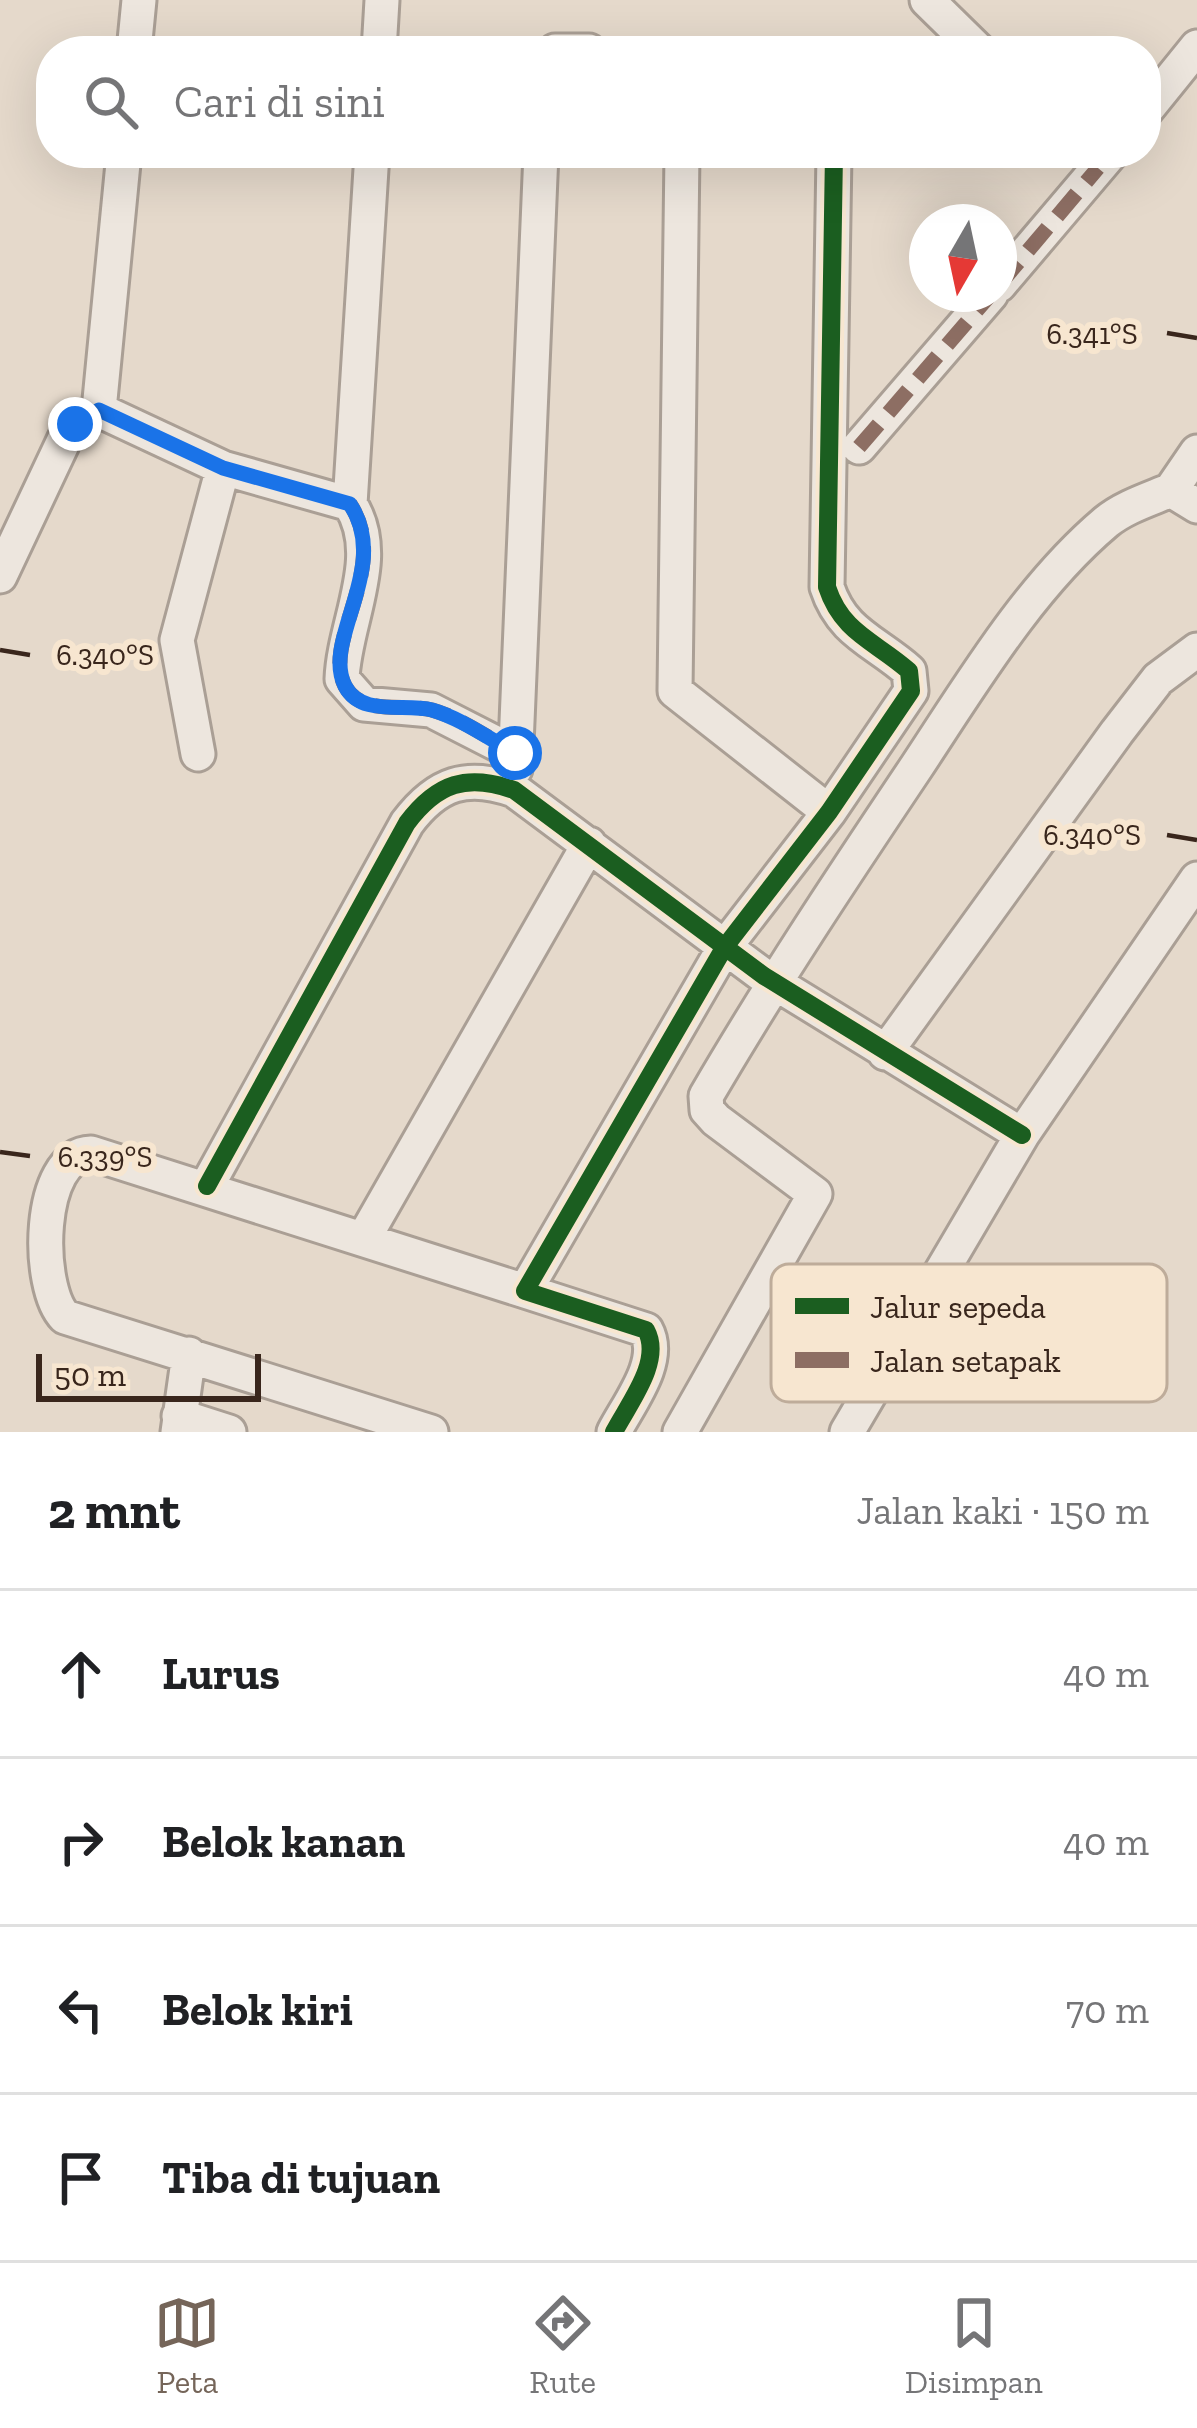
<!DOCTYPE html>
<html lang="id">
<head>
<meta charset="utf-8">
<style>
  body { margin:0; font-family:"Zilla Slab",serif; background:#f6f6f6; color:#202124 }
  .compass { position:absolute; left:909px; top:204px; width:108px; height:108px; border-radius:50%; background:#fff; box-shadow:0 12px 48px #0002; rotate:189deg }
  .scale { position:absolute; left:36px; bottom:30px; width:225px; box-sizing:border-box; padding-left:12px; border:6px solid #39261c; border-top:0; font-size:33px; line-height:42px; white-space:nowrap; color:#39261c; -webkit-text-stroke:9px #f7e6d0; paint-order:stroke }
  .stop { position:absolute; width:36px; height:36px; margin:-27px; border:9px solid #1a73e8; border-radius:50%; background:#fff }
  .stop.end { background:#1a73e8; border-color:#fff; box-shadow:0 3px 12px #0008 }
  .list { margin:0; padding:0; list-style:none }
  h2 { display:flex; justify-content:space-between; align-items:center; height:156px; margin:0; padding:0 48px; font-size:51px }
  h2 small { font-size:39px; font-weight:400; color:#757577 }
  .list li { display:grid; grid-template-columns:78px 1fr auto; gap:36px; align-items:center; box-sizing:border-box; height:168px; padding:0 48px; border-top:3px solid #e0e0e0 }
  .list b { display:block; font-size:45px; white-space:nowrap }
  .list em { font-size:39px; font-style:normal; color:#757577 }
  .icon { flex:none; width:66px; height:66px; fill:none; stroke:currentColor; stroke-width:2; stroke-linecap:round; stroke-linejoin:round }
  .map { position:relative; flex:none; width:1197px; height:1432px; overflow:hidden }
  .search { position:absolute; background:#fff; box-shadow:0 12px 48px #0002; left:36px; right:36px; top:36px; height:132px; display:flex; align-items:center; gap:30px; box-sizing:border-box; padding:0 42px; border-radius:48px; color:#757577; font-size:45px }
  .sheet { height:828px; background:#fff }
  nav { display:flex; justify-content:space-around; align-items:center; box-sizing:border-box; height:168px; border-top:3px solid #e0e0e0; background:#fff; font-size:33px; color:#757577 }
  nav a { display:grid; justify-items:center; gap:6px }
  nav .on { color:#756559 }
  .map>svg:first-child { display:block }
</style>
</head>
<body>
<div class="map">
<svg width="1197" height="1432" viewBox="0 0 1197 1432">
  <rect width="100%" height="100%" fill="#e5d9cb"/>
  <g fill="none" stroke-linecap="round" stroke-linejoin="round">
    <defs>
      <path id="street" d="M 927,0 L 979,51
        M 134,51 L 139,0
        M 379,51 L 382,0
        M 555,51 L 589,51
        M 1146,110 L 1197,47
        M 124,153 L 99,410 L 223,468 L 350,504
        M 372,153 L 350,504 C 384,556 344,622 342,679 L 364,704 L 431,710 L 515,753
        M 682,153 L 675,691 L 829,812
        M 999,285 L 1111,153
        M 859,447 L 991,294
        M 1171,490 L 1197,452
        M 0,576 L 66,436 L 81,418 L 99,410
        M 198,754 L 177,640 L 223,468
        M 515,769 L 541,153
        M 885,1053 L 1117,732 L 1158,679 L 1197,650
        M 207,1186 L 407,823 C 437,783 467,773 514,790 L 764,976 L 1022,1135
        M 364,1238 L 589,844
        M 179,1416 L 229,1432
        M 178,1432 L 189,1354
        M 431,1432 L 65,1317 C 36,1288 36,1155 91,1153 L 525,1291
        M 614,1432 C 629,1403 663,1361 646,1330 L 525,1291 L 724,948 L 829,812 L 911,691 L 909,671 C 875,641 842,633 827,587 L 834,153
        M 680,1432 L 815,1194 L 716,1120 L 707,1110 L 706,1096 C 772,983 844,875 917,766 C 972,683 1029,587 1106,522 C 1124,507 1150,499 1171,490 L 1197,506
        M 847,1432 L 1022,1135 L 1197,879"/>
    </defs>
    <use href="#street" stroke="#aa9f95" stroke-width="39"/>
    <use href="#street" stroke="#ede6de" stroke-width="33"/>
    <path stroke="#8d6e63" stroke-width="15" stroke-dasharray="30 15" stroke-linecap="butt" d="M 999,285 L 1098,168
      M 859,447 L 991,294
      M 350,504 C 392,567 321,640 345,686 C 362,717 404,703 432,710 C 461,718 490,739 515,753"/>
    <defs>
      <path id="cycleway" d="M 207,1186 L 407,823 C 437,783 467,773 514,790 L 764,976 L 1022,1135
        M 614,1432 C 629,1403 663,1361 646,1330 L 525,1291 L 724,948 L 829,812 L 911,691 L 909,671 C 875,641 842,633 827,587 L 834,153"/>
    </defs>
    <use href="#cycleway" stroke="#f7e6d0" stroke-width="26"/>
    <use href="#cycleway" stroke="#1b5e20" stroke-width="18"/>
  </g>
  <g fill="none" stroke-linecap="round" stroke-linejoin="round">
    <path stroke="#1a73e8" stroke-width="15" d="M 75,424 L 99,410 L 223,468 L 350,504 C 392,568 321,639 345,686 C 361,717 404,703 432,710 C 460,718 490,739 515,753"/>
  </g>
  <path fill="none" stroke="#39261c" stroke-width="4.5" d="M 1167,333 L 1197,338M 0,650 L 30,655M 1167,835 L 1197,840M 0,1152 L 30,1156"/>
  <rect x="771" y="1264" width="396" height="138" rx="18" fill="#f7e6d0" stroke="#beac9a" stroke-width="3"/>
  <rect x="795" y="1298" width="54" height="16" fill="#1b5e20"/>
  <rect x="795" y="1352" width="54" height="16" fill="#8d6e63"/>
  <g font-size="33" fill="#39261c">
    <text x="870" y="1318">Jalur sepeda</text>
    <text x="870" y="1372">Jalan setapak</text>
  </g>
  <g font-size="30" text-anchor="middle" fill="#39261c" stroke="#f7e6d0" stroke-width="12" stroke-linejoin="round" paint-order="stroke">
    <text x="1092" y="344">6.341°S</text>
    <text x="105" y="665">6.340°S</text>
    <text x="1092" y="845">6.340°S</text>
    <text x="105" y="1167">6.339°S</text>
  </g>
</svg>
<svg class="compass" viewBox="-18 -18 36 36"><path d="M0-13l5 13h-10z" fill="#e53935"/><path d="M0 13l5-13h-10z" fill="#757577"/></svg>
<div class="scale">50 m</div>
<div class="stop" style="left:515px;top:753px"></div>
<div class="stop end" style="left:75px;top:424px"></div>
<div class="search"><svg class="icon" aria-label="search" viewBox="0 0 24 24"><circle cx="10" cy="10" r="6"/><path d="M15 15l6 6"/></svg>Cari di sini</div>
</div>
<section class="sheet">
<h2>2 mnt<small>Jalan kaki · 150 m</small></h2>
<ul class="list">
<li><svg class="icon" aria-label="ahead" viewBox="0 0 24 24"><path d="M12 20V5M6 11l6-6 6 6"/></svg><div><b>Lurus</b></div><em>40 m</em></li>
<li><svg class="icon" aria-label="right" viewBox="0 0 24 24"><path d="M7 20v-9h11M14 6l5 5-5 5"/></svg><div><b>Belok kanan</b></div><em>40 m</em></li>
<li><svg class="icon" aria-label="left" viewBox="0 0 24 24"><path d="M17 20v-9H6M10 6l-5 5 5 5"/></svg><div><b>Belok kiri</b></div><em>70 m</em></li>
<li><svg class="icon" aria-label="arrive" viewBox="0 0 24 24"><path d="M6 21V4h12l-3 4 3 4H6"/></svg><div><b>Tiba di tujuan</b></div></li>
</ul>
</section>
<nav>
<a class="on"><svg class="icon" aria-label="map" viewBox="0 0 24 24"><path d="M3 6l6-2 6 2 6-2v14l-6 2-6-2-6 2zM9 4v14M15 6v14"/></svg>Peta</a>
<a><svg class="icon" aria-label="directions" viewBox="0 0 24 24"><path d="M12 3l9 9-9 9-9-9zM9 14v-3h6M13 9l2 2-2 2"/></svg>Rute</a>
<a><svg class="icon" aria-label="saved" viewBox="0 0 24 24"><path d="M7 4h10v16l-5-4-5 4z"/></svg>Disimpan</a>
</nav>
</body>
</html>
